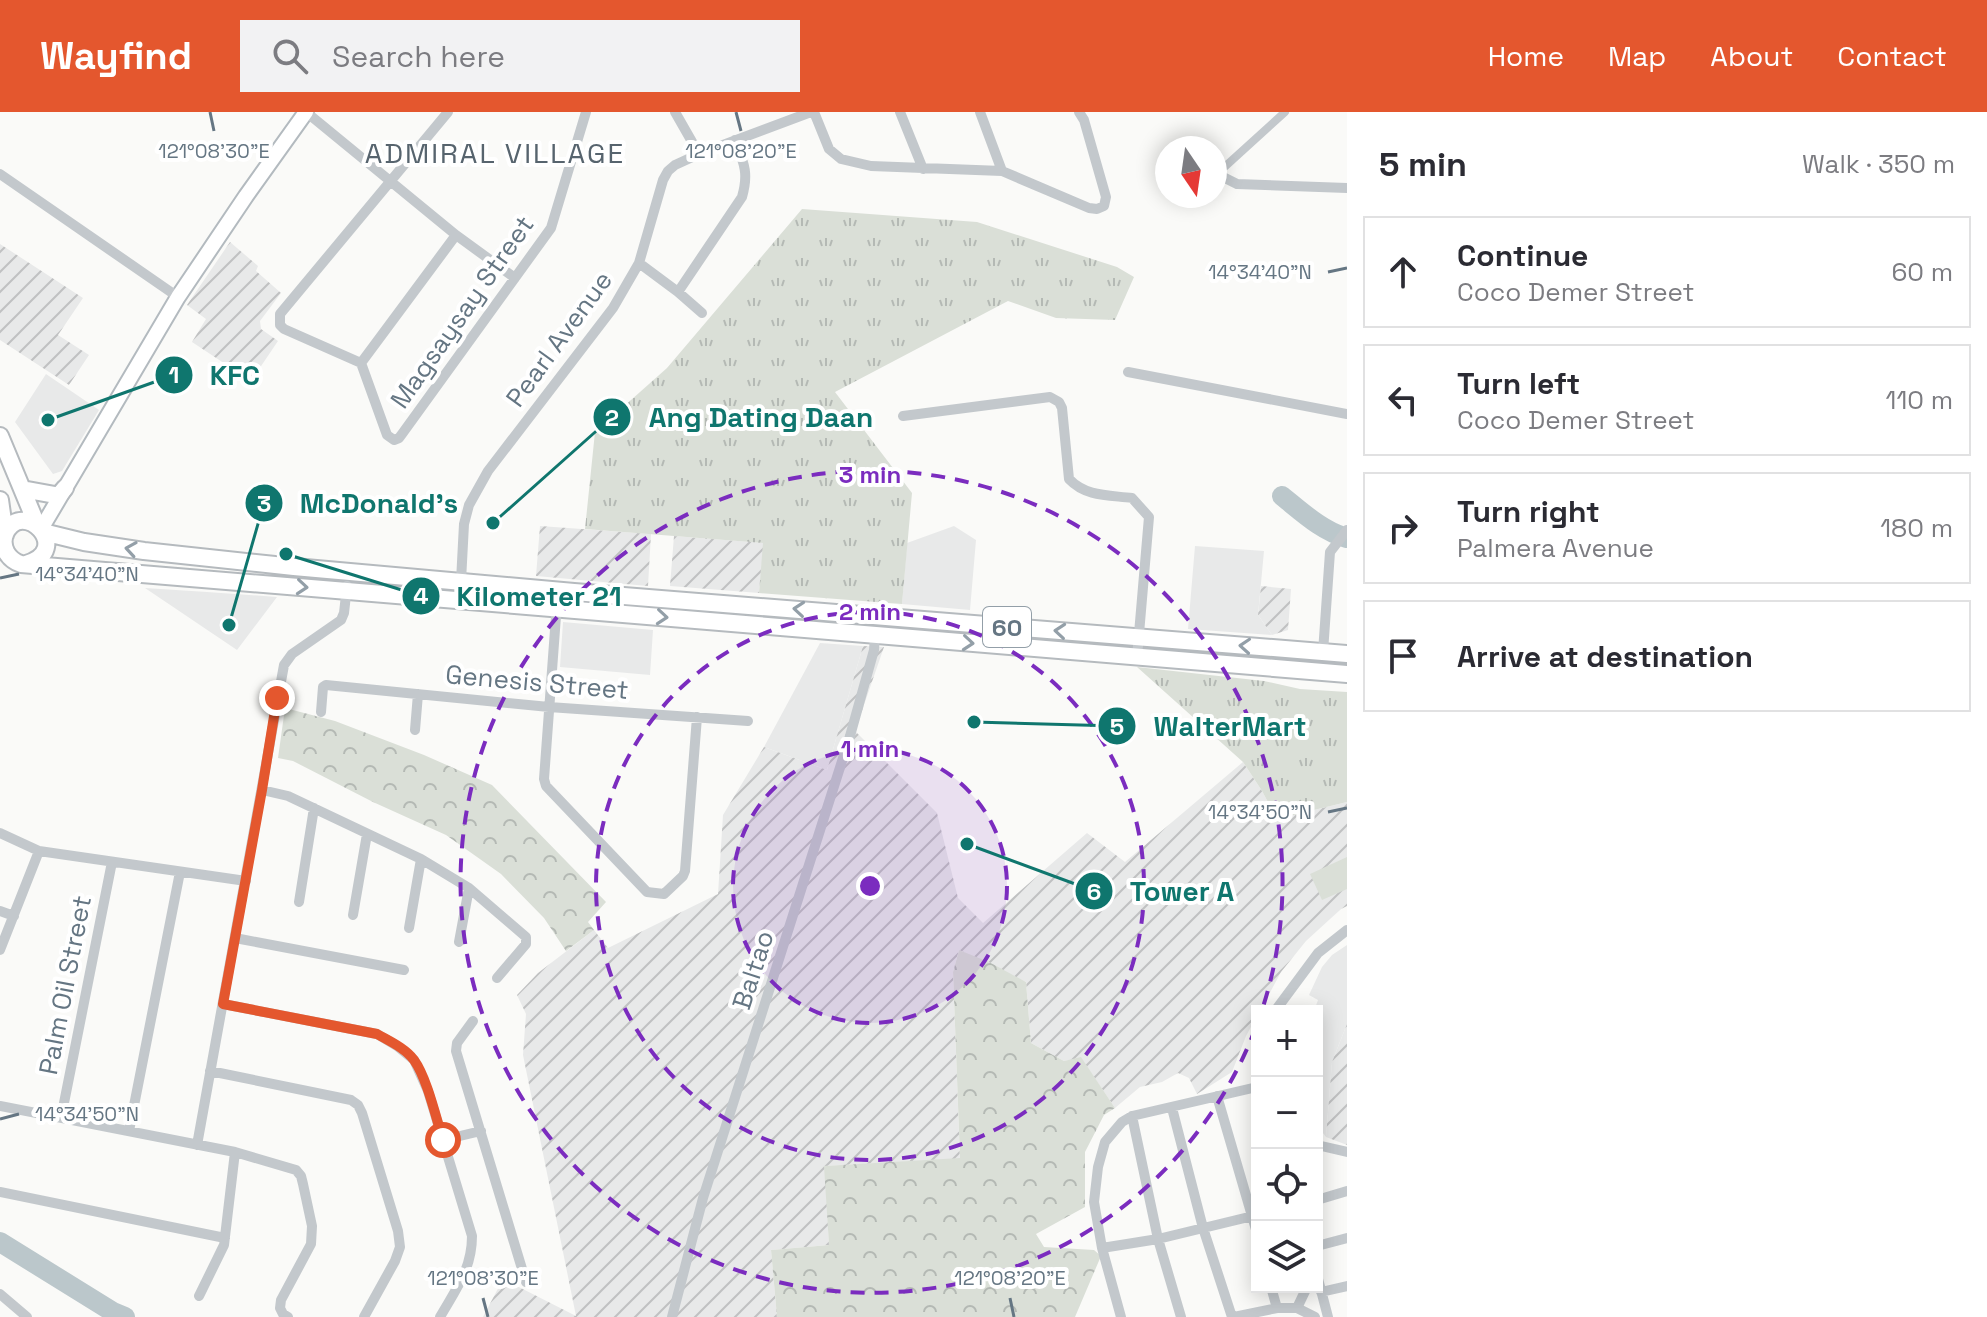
<!DOCTYPE html>
<html lang="en">
<head>
<meta charset="utf-8">
<style>
  body { margin:0; font-family:"Space Grotesk",sans-serif; background:#f2f2f3; color:#2b2b33 }
  .controls { position:absolute; right:24px; bottom:24px; display:grid; overflow:hidden; border-radius:0px; box-shadow:0 4px 20px #0003 }
  .controls button { width:72px; height:72px; display:grid; place-items:center; padding:0; border:0; border-bottom:2px solid #e1e1e2; background:#fff; color:#2b2b33; font:40px sans-serif }
  .compass { position:absolute; left:1155px; top:24px; width:72px; height:72px; border-radius:50%; background:#fff; box-shadow:0 4px 20px #0003; rotate:167deg }
  .stop { position:absolute; width:24px; height:24px; margin:-18px; border:6px solid #e4572e; border-radius:50%; background:#fff }
  .stop.end { background:#e4572e; border-color:#fff; box-shadow:0 2px 8px #0008 }
  .list { margin:0; padding:0; list-style:none }
  h2 { display:flex; justify-content:space-between; align-items:center; height:104px; margin:0; padding:0 32px; font-size:34px }
  h2 small { font-size:26px; font-weight:400; color:#7c7c81 }
  .list li { display:grid; grid-template-columns:52px 1fr auto; gap:24px; align-items:center; box-sizing:border-box; height:112px; margin:0 16px 16px; padding:0 16px; border:2px solid #e1e1e2; border-radius:0px }
  .list b { display:block; font-size:30px; white-space:nowrap }
  .list p { margin:0; font-size:26px; white-space:nowrap; color:#7c7c81 }
  .list em { font-size:26px; font-style:normal; color:#7c7c81 }
  .icon { flex:none; width:44px; height:44px; fill:none; stroke:currentColor; stroke-width:2; stroke-linecap:round; stroke-linejoin:round }
  .map { position:relative; flex:none; width:1347px; height:1205px; overflow:hidden }
  header { display:flex; align-items:center; gap:48px; box-sizing:border-box; height:112px; padding:0 40px; background:#e4572e; color:#fff }
  header strong { font-size:38px }
  nav { display:flex; gap:44px; margin-inline-start:auto; font-size:28px }
  .search { width:560px; height:72px; background:#f2f2f3; display:flex; align-items:center; gap:20px; box-sizing:border-box; padding:0 28px; border-radius:0px; color:#7c7c81; font-size:30px }
  main { display:flex }
  aside { flex:1; background:#fff }
  .map>svg:first-child { display:block }
</style>
</head>
<body>
<header>
<strong>Wayfind</strong>
<div class="search"><svg class="icon" aria-label="search" viewBox="0 0 24 24"><circle cx="10" cy="10" r="6"/><path d="M15 15l6 6"/></svg>Search here</div>
<nav><a>Home</a><a>Map</a><a>About</a><a>Contact</a></nav>
</header>
<main>
<div class="map">
<svg width="1347" height="1205" viewBox="0 0 1347 1205">
  <defs>
    <pattern id="industrial-furrows" width="10" height="10" patternUnits="userSpaceOnUse" patternTransform="scale(2)"><rect width="10" height="10" fill="#e8e9e9"/><path d="M-1 1l2-2M0 10L10 0M9 11l2-2" fill="none" stroke="#c0c1c2"/></pattern>
    <pattern id="grass-tufts" width="24" height="20" patternUnits="userSpaceOnUse" patternTransform="scale(2)"><rect width="24" height="20" fill="#dadfd7"/><path d="M3 7l-1-3M5 7V3M7 7l1-3M15 17l-1-3M17 17v-4M19 17l1-3" fill="none" stroke="#b4b9b4"/></pattern>
    <pattern id="forest-crowns" width="20" height="18" patternUnits="userSpaceOnUse" patternTransform="scale(2)"><rect width="20" height="18" fill="#dadfd7"/><path d="M2 6a3 3 0 1 1 6 0M12 15a3 3 0 1 1 6 0" fill="none" stroke="#b4b9b4"/></pattern>
  </defs>
  <rect width="100%" height="100%" fill="#fafaf8"/>
  <path fill="#e8e9e9" d="M 46,262 L 99,298 L 62,359 L 53,362 L 15,310 Z
    M 954,414 L 976,428 L 970,498 L 902,492 L 907,431 Z
    M 1195,434 L 1264,439 L 1258,503 L 1272,523 L 1188,517 Z
    M 145,476 L 207,480 L 277,485 L 237,538 Z
    M 563,510 L 653,518 L 650,563 L 560,555 Z
    M 820,531 L 863,534 L 827,658 L 764,635 Z
    M 1347,833 L 1347,912 L 1332,950 L 1326,1025 L 1317,1013 L 1317,899 L 1314,899 L 1318,888 L 1309,883 L 1322,855 L 1332,843 Z"/>
  <path fill="url(#industrial-furrows)" d="M 230,130 L 258,154 L 256,159 L 281,181 L 260,209 L 261,217 L 278,229 L 251,269 L 192,230 L 206,207 L 187,193 Z
    M 0,132 L 83,186 L 58,223 L 89,243 L 69,273 L 0,228 Z
    M 540,414 L 651,422 L 648,474 L 536,464 Z
    M 674,424 L 764,431 L 759,481 L 670,474 Z
    M 1261,474 L 1291,477 L 1288,518 L 1272,523 L 1258,503 Z
    M 863,534 L 884,535 L 855,619 L 937,701 L 958,786 L 983,811 L 1087,721 L 1125,750 L 1243,650 L 1262,679 L 1277,707 L 1347,690 L 1347,794 L 1341,797 L 1306,829 L 1281,860 L 1260,899 L 1257,899 L 1257,904 L 1246,924 L 1232,960 L 1197,982 L 1189,966 L 1178,961 L 1162,970 L 1140,975 L 1115,996 L 1081,946 L 1064,949 L 1031,931 L 1026,870 L 959,838 L 953,860 L 960,1047 L 825,1054 L 829,1133 L 771,1138 L 777,1205 L 483,1205 L 503,1167 L 576,1204 L 523,943 L 526,902 L 517,883 L 538,861 L 594,818 L 608,836 L 718,782 L 723,703 L 764,635 L 827,658 Z
    M 1347,912 L 1347,1033 L 1326,1025 L 1332,950 Z"/>
  <path fill="url(#grass-tufts)" d="M 802,97 L 977,110 L 1117,155 L 1134,165 L 1115,208 L 1056,206 L 1008,189 L 835,280 L 912,381 L 902,492 L 759,481 L 763,431 L 585,417 L 595,320 L 667,256 Z
    M 1137,555 L 1264,569 L 1300,577 L 1347,580 L 1347,690 L 1277,707 L 1262,679 L 1243,650 Z"/>
  <path fill="url(#forest-crowns)" d="M 285,596 L 335,609 L 424,643 L 492,673 L 606,790 L 588,810 L 594,818 L 566,839 L 544,806 L 501,762 L 446,723 L 373,690 L 293,649 L 278,646 Z
    M 959,838 L 989,850 L 1026,870 L 1031,931 L 1064,949 L 1081,945 L 1115,996 L 1104,1003 L 1085,1040 L 1085,1095 L 1036,1122 L 1044,1135 L 1094,1138 L 1101,1144 L 1075,1205 L 777,1205 L 771,1138 L 829,1133 L 824,1054 L 960,1046 L 953,860 Z"/>
  <path fill="#dadfd7" d="M 1347,745 L 1347,777 L 1322,788 L 1310,762 Z"/>
  <g fill="none" stroke-linecap="round" stroke-linejoin="round">
    <path stroke="#bbc7cb" stroke-width="20" d="M 1282,384 C 1302,400 1322,419 1347,426
      M 0,1130 L 113,1200 L 125,1205"/>
    <defs>
      <path id="secondary" d="M 41,417 L 178,185 L 246,84 L 306,0"/>
      <path id="primary" d="M 0,324 L 37,413
        M 22,377 L 55,383 L 60,382 L 65,376
        M 0,388 L 5,423
        M 43,420 L 84,430 L 144,439 L 294,455 L 574,480 L 1347,542
        M 26,452 C 75,438 22,384 5,422 C 0,436 9,448 21,452 L 1347,562"/>
    </defs>
    <use href="#secondary" stroke="#b3babf" stroke-width="18"/>
    <use href="#primary" stroke="#b5babe" stroke-width="20"/>
    <path stroke="#c3c8cc" stroke-width="8" d="M 1215,56 L 1219,60 L 1285,0"/>
    <path stroke="#c3c8cc" stroke-width="10" d="M 306,0 L 456,123 L 515,166
      M 448,0 L 280,202 L 280,213 L 284,217 L 361,251 L 387,323 L 394,328 L 399,326 L 402,322 L 551,116 L 586,0
      M 675,0 L 699,42
      M 814,0 L 829,37 L 841,47 L 871,54 L 1002,59 L 1089,96 L 1097,97 L 1104,94 L 1106,85 L 1084,8 L 1079,0
      M 900,0 L 923,57
      M 980,0 L 1002,59
      M 1219,60 L 1223,65 L 1237,72 L 1347,76
      M 0,62 L 178,185
      M 639,151 L 678,180 L 702,201
      M 678,180 L 742,85 C 749,61 744,51 735,28
      M 361,251 L 456,123
      M 1128,260 L 1347,302
      M 903,304 L 1050,285 L 1059,290 L 1062,296 L 1069,367 C 1086,385 1109,383 1132,386 L 1149,405 L 1137,545
      M 461,469 L 464,412 L 469,393 L 488,359 L 613,196 L 639,151 L 663,68 L 668,59 L 675,53 L 699,42 L 811,0
      M 558,477 L 544,667 L 546,674 L 647,780 L 664,782 L 683,764 L 685,759 L 697,605
      M 1323,540 L 1330,440 L 1347,418
      M 321,600 L 323,575 L 326,573 L 549,595 L 748,609
      M 415,618 L 418,582
      M 262,678 L 288,684 L 421,747 L 469,776 L 526,825 L 526,832 L 497,866
      M 0,721 L 39,739 L 246,769
      M 299,790 L 314,696
      M 0,799 L 14,804
      M 353,803 L 367,722
      M 409,816 L 421,747
      M 235,826 L 404,858
      M 459,830 L 469,776
      M 0,838 L 39,739
      M 223,892 L 377,922 L 397,934 L 414,948 L 428,979 L 472,1124 C 472,1157 456,1177 440,1205
      M 1275,899 L 1318,841 L 1347,818
      M 473,909 L 457,931 L 456,939 L 526,1170
      M 210,959 L 351,988 L 358,993 L 362,1001 L 398,1119 L 400,1135 L 395,1149 L 364,1205
      M 1217,984 L 1257,1121
      M 0,994 L 235,1040 L 296,1058 L 301,1064 L 303,1072 L 312,1114 L 311,1132 L 281,1188 L 280,1196 L 283,1202 L 288,1205
      M 1172,996 L 1203,1116 L 1232,1205
      M 1132,1004 L 1158,1127 L 1181,1205
      M 61,1006 L 112,750
      M 129,1019 L 180,760
      M 443,1028 L 481,1019
      M 197,1033 L 284,553 L 292,542 L 341,508 L 344,501 L 347,474
      M 1317,1033 L 1347,1040
      M 0,1080 L 225,1126
      M 1317,1088 L 1347,1079
      M 1317,1134 L 1347,1126
      M 1102,1136 L 1158,1127 L 1257,1103
      M 1317,1163 L 1328,1205
      M 1271,1175 L 1277,1196
      M 1321,1180 L 1347,1174
      M 0,1182 L 27,1205
      M 199,1184 L 224,1133 L 235,1040
      M 1297,1196 L 1307,1175
      M 672,1205 L 703,1086 L 850,624 L 874,538 L 875,524
      M 1121,1205 L 1102,1136 L 1094,1090 L 1098,1055 L 1105,1030 L 1122,1010 L 1132,1004 L 1257,975
      M 1234,1205 L 1277,1196 L 1297,1196 L 1315,1205"/>
    <use href="#secondary" stroke="#fff" stroke-width="14"/>
    <use href="#primary" stroke="#fff" stroke-width="16"/>
  </g>
  <defs><path id="oneway-chevron" d="M-2-3.5L2.5 0L-2 3.5" fill="none" stroke-width="1.6" stroke-linecap="round" stroke-linejoin="round" transform="scale(2)"/></defs>
  <g stroke="#939fa8">
    <use href="#oneway-chevron" transform="translate(131 437) rotate(-171)"/>
    <use href="#oneway-chevron" transform="translate(302 475) rotate(5)"/>
    <use href="#oneway-chevron" transform="translate(799 497) rotate(-175)"/>
    <use href="#oneway-chevron" transform="translate(662 505) rotate(5)"/>
    <use href="#oneway-chevron" transform="translate(1060 519) rotate(-175)"/>
    <use href="#oneway-chevron" transform="translate(968 531) rotate(5)"/>
    <use href="#oneway-chevron" transform="translate(1245 534) rotate(-176)"/>
  </g>
  <g fill="none" stroke-linecap="round" stroke-linejoin="round">
    <path stroke="#e4572e" stroke-width="10" d="M 277,586 L 262,678 L 223,892 L 377,922 C 389,929 405,936 414,948 C 427,966 436,1006 443,1028"/>
  </g>
  <path fill="none" stroke="#657683" stroke-width="3" d="M 210,0 L 214,19M 736,0 L 741,19M 1328,160 L 1347,156M 0,466 L 19,462M 1328,700 L 1347,696M 0,1007 L 19,1002M 483,1186 L 488,1205M 1010,1186 L 1014,1205"/>
  <circle cx="870" cy="774" r="137" fill="#7b2cbf" fill-opacity=".12"/>
  <g fill="none" stroke="#7b2cbf" stroke-width="4" stroke-dasharray="14 10">
    <circle cx="870" cy="774" r="137"/>
    <circle cx="870" cy="774" r="274"/>
    <path d="M1256 915A411 411 0 1 1 1262 898"/>
  </g>
  <g text-anchor="middle" dominant-baseline="central" stroke-width="8" stroke-linejoin="round" paint-order="stroke">
    <rect fill="#fff" stroke="#939fa8" stroke-width="2" x="983" y="495" width="48" height="40" rx="6"/>
    <g font-size="24" font-weight="bold" fill="#657683">
      <text x="1007" y="515">60</text>
    </g>
    <g font-size="26" fill="#657683" stroke="#fff">
      <text transform="translate(462 200) rotate(-55)">Magsaysay Street</text>
      <text transform="translate(559 227) rotate(-54)">Pearl Avenue</text>
      <text transform="translate(537 570) rotate(5)">Genesis Street</text>
      <text transform="translate(753 858) rotate(-72)">Baltao</text>
      <text transform="translate(65 873) rotate(-79)">Palm Oil Street</text>
    </g>
    <g font-size="28" letter-spacing="2" fill="#57646e" stroke="#fff">
      <text x="495" y="41">ADMIRAL VILLAGE</text>
    </g>
  </g>
  <g font-size="20" text-anchor="middle" fill="#657683" stroke="#fff" stroke-width="8" stroke-linejoin="round" paint-order="stroke">
    <text x="214" y="46">121°08'30"E</text>
    <text x="741" y="46">121°08'20"E</text>
    <text x="1260" y="167">14°34'40"N</text>
    <text x="87" y="469">14°34'40"N</text>
    <text x="1260" y="707">14°34'50"N</text>
    <text x="87" y="1009">14°34'50"N</text>
    <text x="483" y="1173">121°08'30"E</text>
    <text x="1010" y="1173">121°08'20"E</text>
  </g>
  <circle cx="870" cy="774" r="12" fill="#7b2cbf" stroke="#fff" stroke-width="4"/>
  <g font-size="24" text-anchor="middle" font-weight="bold" fill="#7b2cbf" stroke="#fff" stroke-width="8" stroke-linejoin="round" paint-order="stroke">
    <text x="870" y="371">3 min</text>
    <text x="870" y="508">2 min</text>
    <text x="870" y="645">1 min</text>
  </g>
  <path fill="none" stroke="#0f766e" stroke-width="3" d="M48 308L174 263M493 411L612 305M229 513L264 391M286 442L421 484M974 610L1117 614M967 732L1094 779"/>
  <g fill="#0f766e" stroke="#fff" stroke-width="3">
    <circle cx="48" cy="308" r="8"/>
    <circle cx="493" cy="411" r="8"/>
    <circle cx="229" cy="513" r="8"/>
    <circle cx="286" cy="442" r="8"/>
    <circle cx="974" cy="610" r="8"/>
    <circle cx="967" cy="732" r="8"/>
    <circle cx="174" cy="263" r="20"/>
    <circle cx="612" cy="305" r="20"/>
    <circle cx="264" cy="391" r="20"/>
    <circle cx="421" cy="484" r="20"/>
    <circle cx="1117" cy="614" r="20"/>
    <circle cx="1094" cy="779" r="20"/>
  </g>
  <g font-size="24" text-anchor="middle" font-weight="bold" fill="#fff">
    <text x="174" y="271">1</text>
    <text x="612" y="314">2</text>
    <text x="264" y="400">3</text>
    <text x="421" y="492">4</text>
    <text x="1117" y="623">5</text>
    <text x="1094" y="788">6</text>
  </g>
  <g font-size="28" text-anchor="middle" font-weight="bold" fill="#0f766e" stroke="#fff" stroke-width="8" stroke-linejoin="round" paint-order="stroke">
    <text x="235" y="273">KFC</text>
    <text x="761" y="315">Ang Dating Daan</text>
    <text x="379" y="401">McDonald's</text>
    <text x="539" y="494">Kilometer 21</text>
    <text x="1230" y="624">WalterMart</text>
    <text x="1182" y="789">Tower A</text>
  </g>
</svg>
<div class="controls">
<button>+</button>
<button>−</button>
<button><svg class="icon" aria-label="locate" viewBox="0 0 24 24"><circle cx="12" cy="12" r="6"/><path d="M12 2v4M12 18v4M2 12h4M18 12h4"/></svg></button>
<button><svg class="icon" aria-label="layers" viewBox="0 0 24 24"><path d="M12 4l9 5-9 5-9-5zM3 14l9 5 9-5"/></svg></button>
</div>
<svg class="compass" viewBox="-18 -18 36 36"><path d="M0-13l5 13h-10z" fill="#e53935"/><path d="M0 13l5-13h-10z" fill="#7c7c81"/></svg>
<div class="stop" style="left:443px;top:1028px"></div>
<div class="stop end" style="left:277px;top:586px"></div>
</div>
<aside>
<h2>5 min<small>Walk · 350 m</small></h2>
<ul class="list">
<li><svg class="icon" aria-label="ahead" viewBox="0 0 24 24"><path d="M12 20V5M6 11l6-6 6 6"/></svg><div><b>Continue</b><p>Coco Demer Street</p></div><em>60 m</em></li>
<li><svg class="icon" aria-label="left" viewBox="0 0 24 24"><path d="M17 20v-9H6M10 6l-5 5 5 5"/></svg><div><b>Turn left</b><p>Coco Demer Street</p></div><em>110 m</em></li>
<li><svg class="icon" aria-label="right" viewBox="0 0 24 24"><path d="M7 20v-9h11M14 6l5 5-5 5"/></svg><div><b>Turn right</b><p>Palmera Avenue</p></div><em>180 m</em></li>
<li><svg class="icon" aria-label="arrive" viewBox="0 0 24 24"><path d="M6 21V4h12l-3 4 3 4H6"/></svg><div><b>Arrive at destination</b></div></li>
</ul>
</aside>
</main>
</body>
</html>
